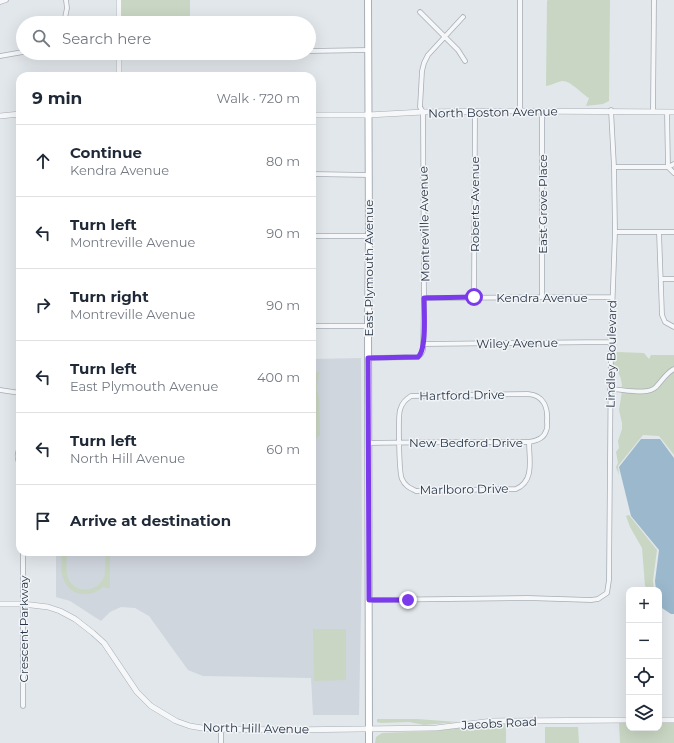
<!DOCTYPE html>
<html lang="en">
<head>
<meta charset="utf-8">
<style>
  body { margin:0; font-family:Montserrat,sans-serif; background:#f2f2f3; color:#1f2937 }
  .controls { position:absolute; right:12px; bottom:12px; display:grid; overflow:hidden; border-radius:8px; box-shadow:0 4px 16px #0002 }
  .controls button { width:36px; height:36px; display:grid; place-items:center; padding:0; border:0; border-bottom:1px solid #e0e1e3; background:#fff; color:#1f2937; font:20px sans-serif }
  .stop { position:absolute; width:12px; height:12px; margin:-9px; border:3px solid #7c3aed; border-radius:50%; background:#fff }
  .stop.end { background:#7c3aed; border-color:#fff; box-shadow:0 1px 4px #0008 }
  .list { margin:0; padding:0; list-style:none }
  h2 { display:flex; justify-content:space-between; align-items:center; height:52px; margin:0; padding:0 16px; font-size:17px }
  h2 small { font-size:13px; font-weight:400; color:#747a83 }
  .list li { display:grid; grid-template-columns:26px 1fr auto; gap:12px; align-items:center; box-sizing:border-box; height:72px; padding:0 16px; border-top:1px solid #e0e1e3 }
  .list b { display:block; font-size:15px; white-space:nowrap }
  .list p { margin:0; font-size:13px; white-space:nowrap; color:#747a83 }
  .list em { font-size:13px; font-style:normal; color:#747a83 }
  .icon { flex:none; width:22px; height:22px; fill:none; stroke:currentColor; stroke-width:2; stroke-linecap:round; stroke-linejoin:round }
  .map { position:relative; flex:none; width:674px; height:743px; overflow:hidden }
  .search { position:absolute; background:#fff; box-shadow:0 4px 16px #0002; left:16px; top:16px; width:300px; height:44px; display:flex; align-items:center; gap:10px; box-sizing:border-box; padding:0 14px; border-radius:22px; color:#747a83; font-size:15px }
  .panel { position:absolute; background:#fff; box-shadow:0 4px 16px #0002; left:16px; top:72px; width:300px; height:484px; border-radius:12px }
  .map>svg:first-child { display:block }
</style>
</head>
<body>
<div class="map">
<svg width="674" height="743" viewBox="0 0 674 743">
  <rect width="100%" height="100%" fill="#e2e7eb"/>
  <path fill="#d0d6de" d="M 361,358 L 362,559 L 359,715 L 313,715 L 311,678 L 203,676 L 188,670 L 149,616 L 135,608 L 121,607 L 110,612 L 101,621 L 70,601 L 56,597 L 56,552 L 312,552 L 312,359 Z"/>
  <path fill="#c9d6c3" d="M 122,0 L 190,0 L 190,23 L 121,23 Z
    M 548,0 L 610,0 L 609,101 L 603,104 L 586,106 L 589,98 C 582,94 570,80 562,81 C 557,82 552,85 546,86 L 547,1 Z
    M 617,352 L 644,353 L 649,359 L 651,355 L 674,355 L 674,367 C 664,371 661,381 653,387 C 646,393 631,389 622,387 C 622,380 619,371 613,366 L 613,361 Z
    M 312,371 L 319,372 L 317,390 L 319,397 L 320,435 L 315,440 L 312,439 Z
    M 674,371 L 674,455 L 659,436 L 643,435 L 618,466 L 619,475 L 616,467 L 618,463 L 616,452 L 619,448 L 618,441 L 622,429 L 622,423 L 619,410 L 622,391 L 644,394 L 654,392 Z
    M 629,515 L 657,550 L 653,580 L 654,590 L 649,590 L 645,586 L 642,548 L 630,527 L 626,516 Z
    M 62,552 L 67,552 C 67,561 65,572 69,580 C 77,594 98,592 104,577 C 106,569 105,560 105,552 L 110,552 L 110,588 L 105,588 L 104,586 C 91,599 69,597 63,578 C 60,570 62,560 62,552 Z
    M 313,629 L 346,629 L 346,680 L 314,681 Z
    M 377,719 L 417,719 L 458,722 L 424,725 L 409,722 L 381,723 L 377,722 Z
    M 491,723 L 506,724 L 506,743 L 375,743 L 376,737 L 382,733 L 435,731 Z
    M 619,723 L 629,723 L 629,728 L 659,728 L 659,723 L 674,723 L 674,743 L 620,743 Z
    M 545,727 L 578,727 L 579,743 L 545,743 Z"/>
  <path fill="#9bb8cd" d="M 641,439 L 660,439 L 674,458 L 674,614 L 671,614 L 659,606 L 659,590 L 656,590 L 655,581 L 659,550 L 631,516 L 619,467 Z"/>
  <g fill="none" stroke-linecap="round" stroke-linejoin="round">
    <defs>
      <path id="minor" d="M 520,0 L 520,111
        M 0,2 L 6,0
        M 420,12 L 458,50 L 465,61
        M 64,23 L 67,8 L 66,0
        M 309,51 L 368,50
        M 119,54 L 158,53
        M 0,56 L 23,52
        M 653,110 L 654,0
        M 542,111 L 542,297
        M 667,112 L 668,167
        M 614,167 L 668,167 L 674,164
        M 668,167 L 674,173
        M 312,174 L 369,175
        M 615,232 L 674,232
        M 659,232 L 662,315 L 665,322 L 674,327
        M 312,236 L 369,236
        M 661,279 L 674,279
        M 474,297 L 475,112
        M 424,298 L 612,297
        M 312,326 L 368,326
        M 424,344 L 611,342
        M 369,358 L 418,357 L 421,354 L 423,350 L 424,298 L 423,112 L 420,107 L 422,71 L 424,63 L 428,55 L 463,17
        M 610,389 C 622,389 648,396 656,387 C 662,381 666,373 674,369
        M 0,390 L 20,393
        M 369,443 C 422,442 475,442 529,442 C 536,441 544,438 546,431 C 548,428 547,424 547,421 C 548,408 544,395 528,394 L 411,396 C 405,400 402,403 400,410 C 398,417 399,474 402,479 C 405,486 410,488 416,491 L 516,489 C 535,481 529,459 529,442
        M 20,448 C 16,454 17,459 20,465
        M 369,600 L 528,598 L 591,600 L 598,599 L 607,593 L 609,580 L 611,342 L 615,232 L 614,167 L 611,110
        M 23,706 L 23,552
        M 221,743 L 221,730"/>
      <path id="tertiary" d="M 119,0 L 119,23
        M 119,53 L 119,76
        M 312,115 L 368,115 L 423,112 L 520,111 L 674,112
        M 0,116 L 20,114
        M 0,604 L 23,604 L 48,607 L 60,611 L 75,619 L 93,633 L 104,643 L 137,692 L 151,706 L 176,721 L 190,726 L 208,729 L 287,730 L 436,728 L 493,721 L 629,720
        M 659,720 L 674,720"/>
      <path id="secondary" d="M 368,0 L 369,236 L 368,326 L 369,743"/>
    </defs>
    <use href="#minor" stroke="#a7aeb6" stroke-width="5.5"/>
    <use href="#tertiary" stroke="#a7aeb6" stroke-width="6"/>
    <use href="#secondary" stroke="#a7aeb6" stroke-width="8"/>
    <use href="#minor" stroke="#f5f7f9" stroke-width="4"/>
    <use href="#tertiary" stroke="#f5f7f9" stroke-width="5"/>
    <use href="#secondary" stroke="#fff" stroke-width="6"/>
  </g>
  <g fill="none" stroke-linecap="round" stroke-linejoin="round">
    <path stroke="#7c3aed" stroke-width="5" d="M 408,600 L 369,600 L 368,358 L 418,357 C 427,350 424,311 424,298 L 474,297"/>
  </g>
  <g text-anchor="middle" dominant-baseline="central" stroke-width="3" stroke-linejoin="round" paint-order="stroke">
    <g font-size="12" fill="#293545" stroke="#f2f5f8">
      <text transform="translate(493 112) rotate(-1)">North Boston Avenue</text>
      <text transform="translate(474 204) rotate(-90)">Roberts Avenue</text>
      <text transform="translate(542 204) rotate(-90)">East Grove Place</text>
      <text transform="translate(424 224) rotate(-91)">Montreville Avenue</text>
      <text transform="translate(368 268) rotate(-90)">East Plymouth Avenue</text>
      <text x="542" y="297">Kendra Avenue</text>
      <text transform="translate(517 343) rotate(-1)">Wiley Avenue</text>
      <text transform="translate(611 354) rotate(-89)">Lindley Boulevard</text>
      <text transform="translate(462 395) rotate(-1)">Hartford Drive</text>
      <text x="466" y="442">New Bedford Drive</text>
      <text transform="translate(464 489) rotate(-1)">Marlboro Drive</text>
      <text transform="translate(23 629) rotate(-90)">Crescent Parkway</text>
      <text transform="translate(499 723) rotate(-3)">Jacobs Road</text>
      <text transform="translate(256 728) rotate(1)">North Hill Avenue</text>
    </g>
  </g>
</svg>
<div class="controls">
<button>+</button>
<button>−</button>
<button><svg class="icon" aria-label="locate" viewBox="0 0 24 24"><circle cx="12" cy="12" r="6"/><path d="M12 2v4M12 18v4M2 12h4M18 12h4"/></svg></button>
<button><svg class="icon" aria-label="layers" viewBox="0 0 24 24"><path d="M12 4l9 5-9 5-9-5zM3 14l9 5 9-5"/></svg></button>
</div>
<div class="stop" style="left:474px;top:297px"></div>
<div class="stop end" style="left:408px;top:600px"></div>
<div class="search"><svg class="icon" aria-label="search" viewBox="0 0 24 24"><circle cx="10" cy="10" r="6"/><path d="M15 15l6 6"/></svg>Search here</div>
<section class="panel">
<h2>9 min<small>Walk · 720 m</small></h2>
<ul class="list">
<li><svg class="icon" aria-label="ahead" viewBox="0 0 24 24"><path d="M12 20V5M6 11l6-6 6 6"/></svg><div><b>Continue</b><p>Kendra Avenue</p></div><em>80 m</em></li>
<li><svg class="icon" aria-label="left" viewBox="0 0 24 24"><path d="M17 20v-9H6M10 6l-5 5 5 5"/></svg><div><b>Turn left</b><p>Montreville Avenue</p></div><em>90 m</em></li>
<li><svg class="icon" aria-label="right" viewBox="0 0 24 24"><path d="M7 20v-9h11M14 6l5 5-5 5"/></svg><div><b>Turn right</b><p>Montreville Avenue</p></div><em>90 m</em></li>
<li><svg class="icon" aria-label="left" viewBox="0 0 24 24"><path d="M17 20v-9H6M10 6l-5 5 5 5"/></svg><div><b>Turn left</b><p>East Plymouth Avenue</p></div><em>400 m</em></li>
<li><svg class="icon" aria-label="left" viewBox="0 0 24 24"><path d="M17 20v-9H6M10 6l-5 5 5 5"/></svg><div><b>Turn left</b><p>North Hill Avenue</p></div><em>60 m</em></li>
<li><svg class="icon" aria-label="arrive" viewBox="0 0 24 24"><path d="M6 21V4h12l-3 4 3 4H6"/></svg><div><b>Arrive at destination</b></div></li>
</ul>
</section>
</div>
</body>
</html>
